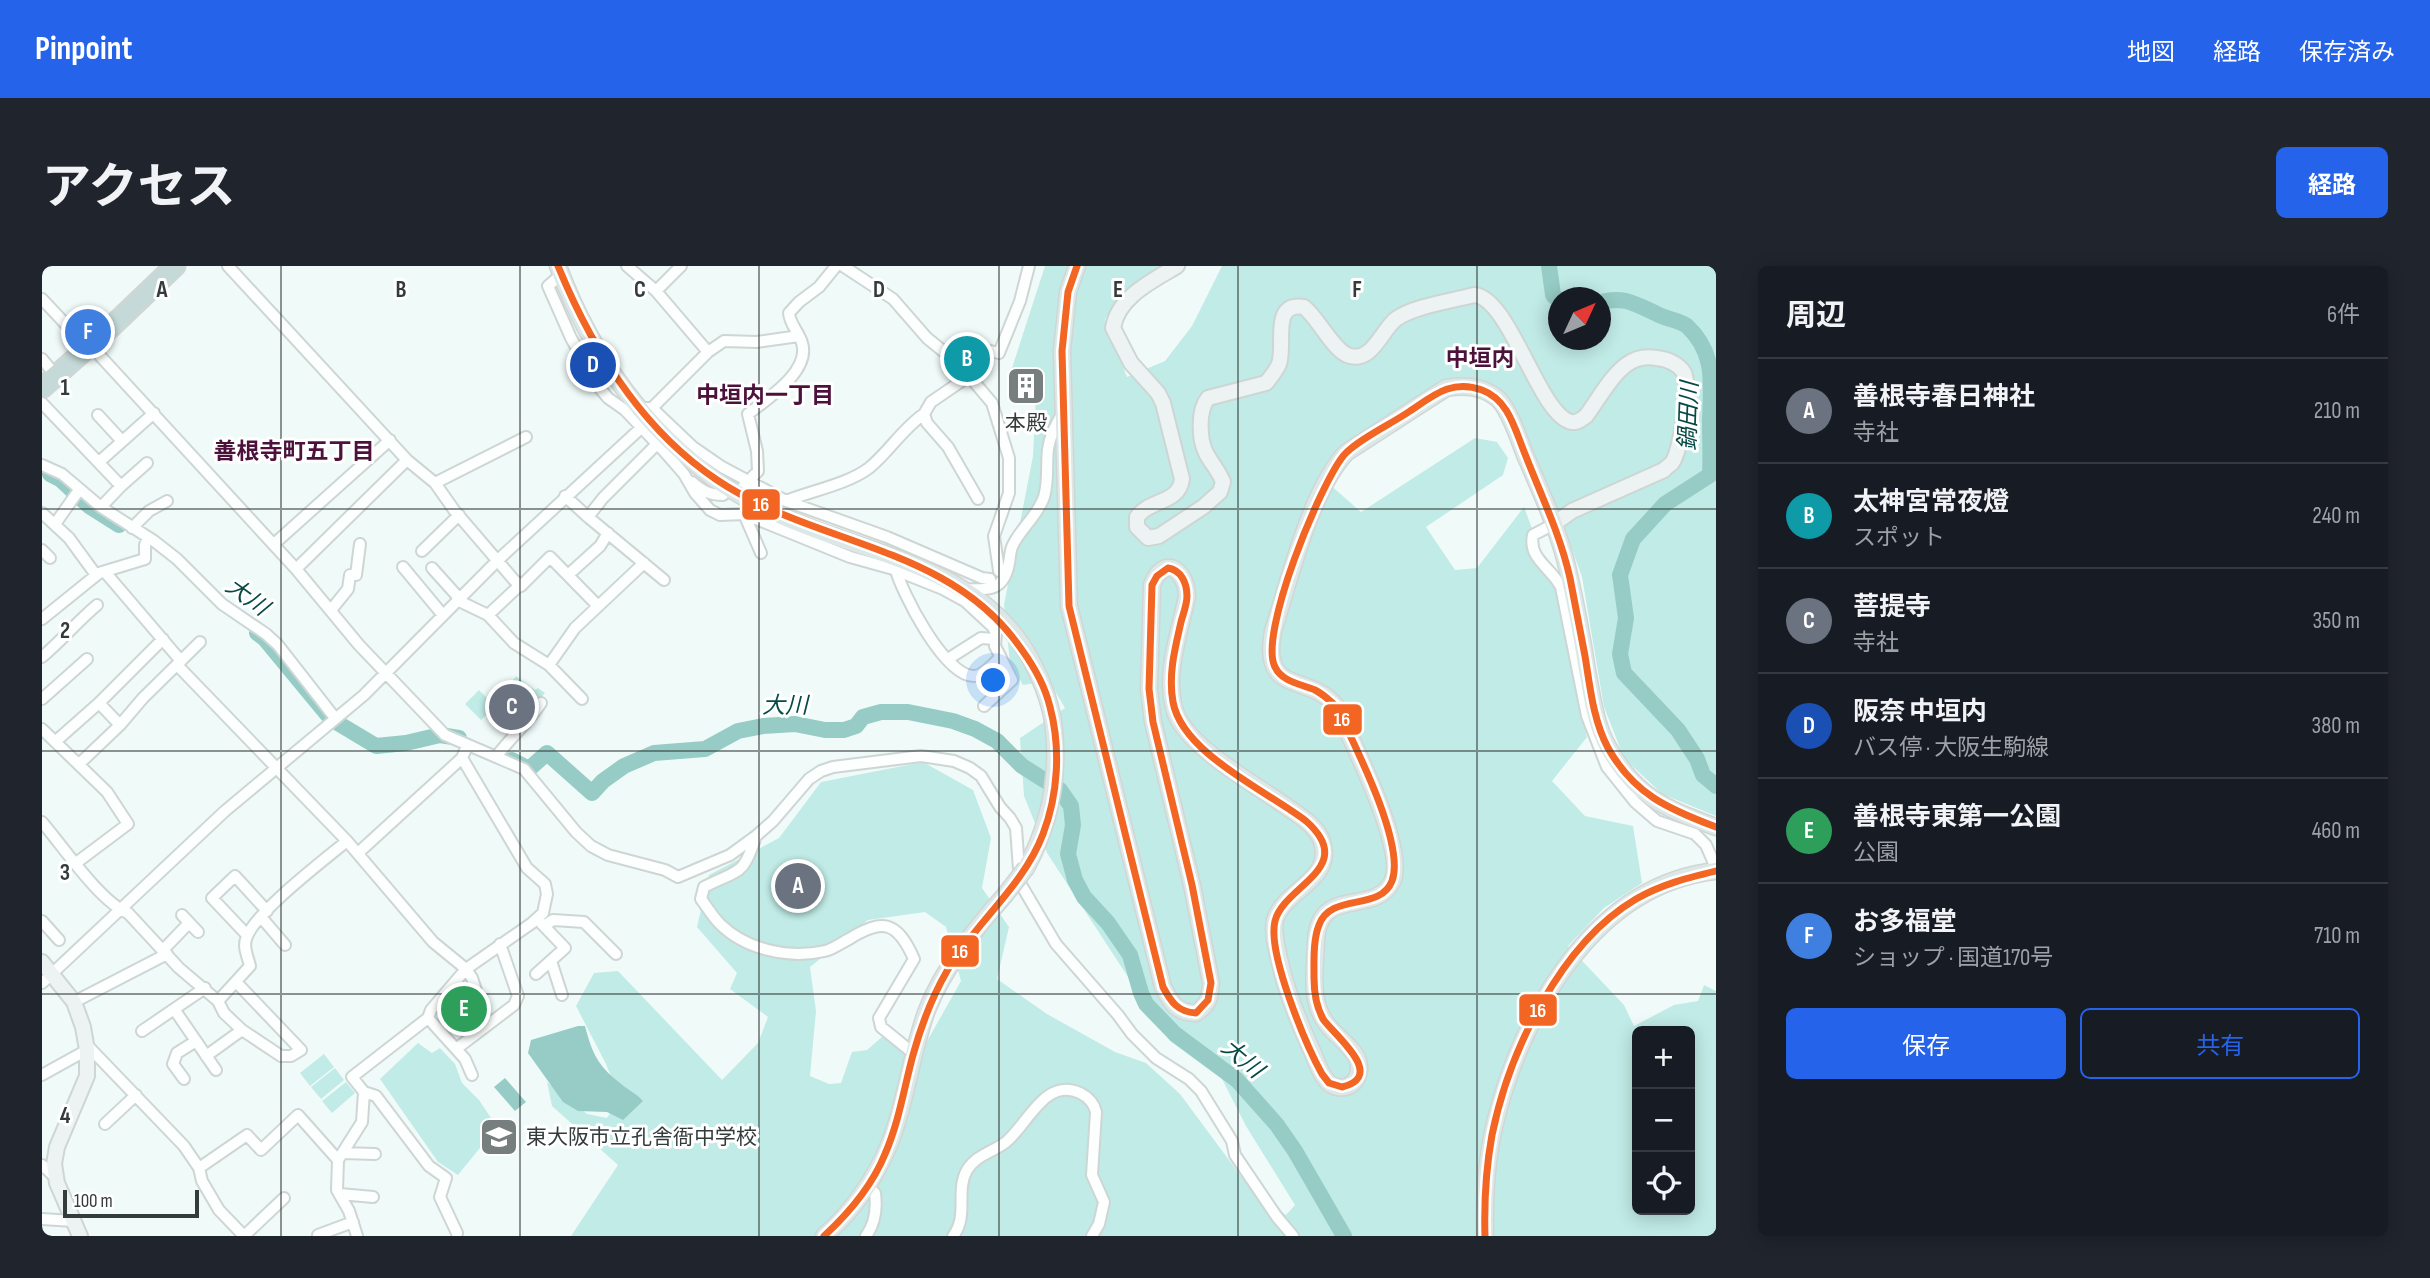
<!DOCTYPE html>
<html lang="ja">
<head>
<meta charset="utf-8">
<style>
  body { margin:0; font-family:"Sofia Sans Condensed","Noto Sans JP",sans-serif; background:#20242c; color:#f1f3f6 }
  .controls { position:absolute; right:21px; bottom:21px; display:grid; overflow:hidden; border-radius:10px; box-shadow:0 4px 18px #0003 }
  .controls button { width:63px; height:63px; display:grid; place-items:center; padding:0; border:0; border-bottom:2px solid #363941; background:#171b24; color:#f1f3f6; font:35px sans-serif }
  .compass { position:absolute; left:1506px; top:21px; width:63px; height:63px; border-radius:50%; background:#171b24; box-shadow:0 4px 18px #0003; rotate:46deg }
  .scale { position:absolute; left:21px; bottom:18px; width:136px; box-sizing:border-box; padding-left:7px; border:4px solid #343c3b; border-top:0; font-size:19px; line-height:24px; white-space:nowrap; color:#343c3b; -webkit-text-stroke:5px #fff; paint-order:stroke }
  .you { position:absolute; left:952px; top:415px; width:24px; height:24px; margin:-18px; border:5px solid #fff; border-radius:50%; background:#1a73e8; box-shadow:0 0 0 10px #1a73e833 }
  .badge { display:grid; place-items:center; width:46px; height:46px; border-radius:50%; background:#2563eb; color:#fff; font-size:23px; font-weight:700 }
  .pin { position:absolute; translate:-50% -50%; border:4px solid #fff; box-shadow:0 2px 7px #0006 }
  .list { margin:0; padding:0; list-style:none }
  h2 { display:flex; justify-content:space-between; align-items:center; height:91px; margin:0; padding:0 28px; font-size:30px }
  h2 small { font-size:23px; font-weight:400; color:#9ea1a6 }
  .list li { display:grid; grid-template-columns:46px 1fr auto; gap:21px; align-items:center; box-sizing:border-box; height:105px; padding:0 28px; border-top:2px solid #363941 }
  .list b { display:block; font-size:26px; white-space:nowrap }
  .list p { margin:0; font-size:23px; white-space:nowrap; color:#9ea1a6 }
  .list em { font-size:23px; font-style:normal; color:#9ea1a6 }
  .actions { display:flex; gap:14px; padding:21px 28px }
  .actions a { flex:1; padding:16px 0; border:2px solid #2563eb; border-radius:10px; text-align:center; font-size:24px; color:#2563eb }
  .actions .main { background:#2563eb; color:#fff }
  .icon { flex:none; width:38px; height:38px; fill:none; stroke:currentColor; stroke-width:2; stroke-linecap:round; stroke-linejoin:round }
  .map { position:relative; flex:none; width:1674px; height:970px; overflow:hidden; border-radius:10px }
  header { display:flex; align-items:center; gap:42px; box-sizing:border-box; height:98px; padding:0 35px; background:#2563eb; color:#fff }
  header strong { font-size:33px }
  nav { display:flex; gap:38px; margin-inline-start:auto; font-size:24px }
  .intro { display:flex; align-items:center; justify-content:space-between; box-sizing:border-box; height:168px; padding:0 42px }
  h1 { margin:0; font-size:49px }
  .button { padding:18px 32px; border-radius:10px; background:#2563eb; color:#fff; font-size:24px; font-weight:700 }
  main { display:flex; gap:42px; padding:0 42px }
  aside { flex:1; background:#171b24; border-radius:10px; box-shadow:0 4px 18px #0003 }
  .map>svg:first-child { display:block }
</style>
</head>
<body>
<header>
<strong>Pinpoint</strong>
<nav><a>地図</a><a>経路</a><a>保存済み</a></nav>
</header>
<div class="intro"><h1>アクセス</h1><a class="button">経路</a></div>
<main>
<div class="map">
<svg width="1674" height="970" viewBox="0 0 1674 970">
  <rect width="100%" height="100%" fill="#f0fbf9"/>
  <path fill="#c1ebe6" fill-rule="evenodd" d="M 1003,0 L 1122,0 L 1075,38 L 1063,53 L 1085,111 L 1123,95 L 1150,60 L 1180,0 L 1674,0 L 1674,550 L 1620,528 L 1582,492 L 1562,441 L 1540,311 L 1517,247 L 1474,153 L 1460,130 L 1410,116 L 1311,176 L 1285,196 L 1278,210 L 1319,246 L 1433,172 L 1455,176 L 1466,192 L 1461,209 L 1384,261 L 1413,304 L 1435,302 L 1482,241 L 1513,324 L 1545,471 L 1510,515 L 1543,550 L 1591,560 L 1600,617 L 1562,642 L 1526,680 L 1582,739 L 1592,760 L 1632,739 L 1656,735 L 1662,719 L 1674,725 L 1674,970 L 529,970 L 576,899 L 510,840 L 505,816 L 545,848 L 565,852 L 578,833 L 564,798 L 534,740 L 552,707 L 576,705 L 680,814 L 716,777 L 726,751 L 688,723 L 695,707 L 655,661 L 667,609 L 737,572 L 779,516 L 881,496 L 931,524 L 949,572 L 940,622 L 967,661 L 955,713 L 1005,748 L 1073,786 L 1104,797 L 1138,828 L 1207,921 L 1244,949 L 1253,939 L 1204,860 L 1180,813 L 1128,775 L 1005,587 L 982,530 L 978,472 L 1023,442 L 1007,415 L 981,419 L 968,397 L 962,339 L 991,190 L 994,128 L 969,105 ZM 1517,32 L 1559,32 L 1559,74 L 1517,74 ZM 883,646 L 904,661 L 919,715 L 875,793 L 841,770 L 825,784 L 810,786 L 799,817 L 787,818 L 768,810 L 774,745 L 768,701 L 826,654 ZM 1595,765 L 1648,765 L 1648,944 L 1595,944 Z
    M 474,410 L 493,424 L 496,422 L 503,427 L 493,439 L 469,417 Z
    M 437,424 L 453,440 L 439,454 L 423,438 Z
    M 428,727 L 434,740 L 419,755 L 410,746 Z
    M 376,777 L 390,787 L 398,782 L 413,798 L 420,817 L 437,834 L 455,861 L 416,909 L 396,896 L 338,813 Z
    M 282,788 L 292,801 L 268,820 L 258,807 Z
    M 293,802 L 302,814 L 279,833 L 269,821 Z
    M 304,816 L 313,827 L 290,847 L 280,835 Z"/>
  <path fill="#96ccc5" d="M 536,760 L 543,760 C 550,787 556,800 578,817 C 586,824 594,827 601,835 L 581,854 L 565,846 L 536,845 L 521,836 L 486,787 L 489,774 Z
    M 463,812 L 484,836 L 473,845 L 452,821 Z"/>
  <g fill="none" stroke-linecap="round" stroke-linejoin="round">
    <path stroke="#96ccc5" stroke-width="16" d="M 1507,0 L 1511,29 L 1517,35
      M 1559,36 C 1583,30 1593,38 1615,48 C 1624,53 1637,54 1645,60 C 1674,87 1669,117 1668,155 C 1668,173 1669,191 1668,209 L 1623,238 L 1591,273 L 1578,309 L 1584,352 L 1578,388 L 1582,407 L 1636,464 L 1655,493 L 1661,509 L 1674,520
      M 8,208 L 18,213 L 47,240 L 77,259
      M 215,367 L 222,372 L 289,453 L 334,480 L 364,477 L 398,469 L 417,472
      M 470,494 L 487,503 L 505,487 L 550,527 L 561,515 L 582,500 L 612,487 L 663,483 L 696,465 L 721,460 L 753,458 L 783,464 L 802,464 L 814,460 L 821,451 L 839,446 L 866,446 L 911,455 L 933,463 L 955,475 L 980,500 L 1018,524 L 1029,540 L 1031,559 L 1026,588 L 1033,614 L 1042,631 L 1066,657 L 1088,689 L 1099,727 L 1104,738 L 1133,768 L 1195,814 L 1235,859 L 1253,885 L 1302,970"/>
    <defs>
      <path id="street" d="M 186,0 L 365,194 L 393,217 L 412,244 L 472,314 L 479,320 L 508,291 L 556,340
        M 585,0 L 614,25 L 666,86
        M 801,0 L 851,33 L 885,72 L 917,98 L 950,137 L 967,192 L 967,227 L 952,270 L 957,305
        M 514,13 L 506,20 L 529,72 L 556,120 L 566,132 L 583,144 L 621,184 L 642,208 L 653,227 L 668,244 L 678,249 L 702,248 L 808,291 L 851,303 L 901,323 L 923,335 L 951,361 L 954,367 L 953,380 L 970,414 L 942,440
        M 614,25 L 639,0
        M 0,33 L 46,82
        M 49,80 L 254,303 L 317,379 L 403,469 L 482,503 L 534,566 L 549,580 L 566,589 L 623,604 L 636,611 L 688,589 L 714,570 L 731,555 L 767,513 L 779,505 L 791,501 L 879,490 L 912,495 L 928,502 L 939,510 L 958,541 L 968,552 L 974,562 L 978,617 L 1014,678 L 1076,749 L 1090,768 L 1114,792 L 1147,813 L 1159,825 L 1190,875 L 1193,889 L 1235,951 L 1251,970
        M 0,93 L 14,110
        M 917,98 L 934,82 L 957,87 L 978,35 L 987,0
        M 927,110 L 889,136 L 882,148 L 885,157 L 906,181 L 936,233
        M 0,137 L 79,220 L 59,241
        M 605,142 L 610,142 L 666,86 L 682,75 L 715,76 L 757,70
        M 610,142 L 651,181 L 680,201 L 744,235 C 769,225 806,218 827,202 C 847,186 860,163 882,148
        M 56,149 L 80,175
        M 615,178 L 561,232 L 546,251 L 622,314
        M 57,196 L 112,147
        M 0,199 L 20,208 L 59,241 L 112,275 L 135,293 L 180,338 L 224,368 L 236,379 L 293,452
        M 650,216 C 660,225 668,229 681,229
        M 393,217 L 484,171
        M 79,220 L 105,197
        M 701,221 L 716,205 L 715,185 L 706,148 C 725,133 769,105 760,77 C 757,66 748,59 747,47 L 757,36 L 777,21 L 794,0
        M 523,230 L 546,251
        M 744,235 L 845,271 L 940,312 L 948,313
        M 0,247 L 27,272 L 54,309
        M 702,248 L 719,287
        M 13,258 L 37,224
        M 1512,258 L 1491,269 C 1486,293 1509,301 1519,321 L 1545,450 L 1565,501 L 1593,536 L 1615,555 L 1653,568 L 1664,579 L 1674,602
        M 90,262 L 107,245 L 125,235
        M 232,278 L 348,174
        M 0,284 L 8,292
        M 380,285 L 417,249
        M 361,301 L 400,348
        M 853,301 C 859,326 903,411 932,410 C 942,410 951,397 958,392
        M 390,302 L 417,332
        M 254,303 L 365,194
        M 63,306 L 139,395
        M 526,309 L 558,280 L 566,267
        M 923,323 C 947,324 962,325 967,297 C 968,292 968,286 970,281 C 977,264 995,251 1002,231 C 1007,214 1004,199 1006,183 C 1008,169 1014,159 1020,148
        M 415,334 L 446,349 L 472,377 L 507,399 L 540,433
        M 289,344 L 306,323 L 308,309 L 314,309 L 318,278
        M 446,349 L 478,319
        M 0,353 L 57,307 L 103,293 L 103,279 L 106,271
        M 0,391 C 20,374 35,356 55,339
        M 906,393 L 939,372 L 952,373
        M 135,399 L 305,575 L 391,676 L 424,703 L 389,744 L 386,752
        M 507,399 L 533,362 L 602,297
        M 0,433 L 45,393
        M 57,437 L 78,459
        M 0,463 L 65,526 L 86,558 L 34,597
        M 14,475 L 57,437 L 121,373
        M 425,480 L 420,492 L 485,602 L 503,618 L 505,628 L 501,647 L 490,657 L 424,703 L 430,712 L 445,759
        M 454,491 C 468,472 486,457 499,437
        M 37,498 L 78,459 L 101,432 L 158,376
        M 0,556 C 20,579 58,636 86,647 L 137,702 L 176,735 L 182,747 L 200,764 L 239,790 L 249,790 L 259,784 L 195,717
        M 714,570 C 701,611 697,603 662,621 L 659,633 C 665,641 671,651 678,658 C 704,684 748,693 783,685 C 791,683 799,677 807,673 C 841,652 855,655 872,693 L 837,752 L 839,761 L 871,787
        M 316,587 L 420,492
        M 140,649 L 156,666
        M 219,651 L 243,679
        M 0,655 L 17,674
        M 502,660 L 511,654 L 542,656 L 574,688
        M 205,669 L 170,632 L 193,610 L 225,645
        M 121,684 L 147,657
        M 509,695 L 520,729
        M 494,708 L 523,682 L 499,657
        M 0,717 L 183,545 L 322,429 L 456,294 L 599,162
        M 176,735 L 208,700 C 206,691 201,682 204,673 C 211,648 282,594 305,575
        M 32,736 L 125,688
        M 132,743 L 174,804
        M 100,765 L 163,722
        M 43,777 L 142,880 L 157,902 L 160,915 L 177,944 L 202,970
        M 414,783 L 472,739 L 476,730 L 458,678
        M 164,790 L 200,764
        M 0,809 L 45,784
        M 142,813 L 131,798 L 135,787 L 154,775
        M 63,858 L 94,829
        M 301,887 L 333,888
        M 0,899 L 13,911
        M 157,902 L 205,869 L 219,884 L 256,849 L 296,894
        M 298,928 L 331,931
        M 0,953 L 31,955
        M 415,967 L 398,931 L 404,912 L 387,900 L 334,830 L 322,826 L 310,811 L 386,752 L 423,793 L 430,809
        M 276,969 L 311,956
        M 202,970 L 242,932
        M 315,970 L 307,945 L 295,924 L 296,894 L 320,856 L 322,826
        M 824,970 C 833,958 835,943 833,927 L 825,920
        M 911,970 C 927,950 913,925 925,904 C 934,889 951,886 964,876 C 986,858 1003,811 1038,827 C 1046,831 1052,837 1054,846 L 1050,909 L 1062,936 L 1057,958 L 1050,970"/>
      <path id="secondary" d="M 1135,0 C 1110,15 1076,31 1071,62 L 1089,97 L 1116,127 L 1121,137 L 1140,213 C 1137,238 1107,233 1095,251 L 1095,261 L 1106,272 L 1117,270 L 1161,241 L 1178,226 L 1181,216 C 1177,205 1169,197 1164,187 C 1157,173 1156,144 1166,132 L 1224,117 C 1229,111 1234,105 1237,98 C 1244,78 1228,36 1262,41 C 1276,52 1290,82 1305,89 C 1330,99 1340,63 1354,53 C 1372,40 1410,35 1432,29 C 1468,31 1498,152 1530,156 C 1535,157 1540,153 1544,150 C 1556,134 1568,111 1584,99 C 1593,92 1604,90 1615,92 C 1625,93 1637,98 1642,107 C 1649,121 1639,184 1630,197 C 1628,199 1624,201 1622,204 L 1530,245 L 1512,258
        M 0,696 L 32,736 L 41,761 L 45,784 L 45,810 L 15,881 L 12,898 L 15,917 L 38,970"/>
      <path id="primary" d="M 516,0 C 548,86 600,160 674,214 C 703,234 736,250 769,262 C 851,293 944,310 989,394 C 1001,417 1010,439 1012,464 C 1017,514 1008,558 984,602
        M 1035,0 L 1026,26 L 1020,85 L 1027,340 L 1121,721 C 1129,737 1135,747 1154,747 C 1167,738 1168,731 1169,717 L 1150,619 L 1111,456 L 1107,423 L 1110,319 C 1121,289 1144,302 1145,330 C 1140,356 1129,389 1129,415 C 1129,428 1131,445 1138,456 C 1158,488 1211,517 1242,539 C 1256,549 1275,559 1280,576 C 1292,615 1242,623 1233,654 C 1230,668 1236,687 1239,701 C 1246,731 1258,759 1271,787 C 1274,795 1277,804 1282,811 C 1295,832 1323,819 1316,795 C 1313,784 1297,772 1289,763 C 1266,739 1273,706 1274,676 C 1276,618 1332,651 1350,616 C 1366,584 1309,474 1294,440 C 1266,406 1219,431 1231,365 C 1247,316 1269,222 1305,186 L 1404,122 C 1421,119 1440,120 1455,132 C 1467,142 1477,173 1483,189 C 1500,228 1518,267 1527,309 C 1534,340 1540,372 1545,404 C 1550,430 1553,458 1566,481 C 1594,531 1622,542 1674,561
        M 782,970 C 810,946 833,913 847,879 C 864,838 869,787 885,744 C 902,701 933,663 963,629
        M 1443,970 C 1442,931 1444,892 1454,853 C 1481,746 1553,618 1674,605"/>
      <path id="highway" d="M 0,122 L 69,61 L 133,0"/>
    </defs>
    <use href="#street" stroke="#cdd6d4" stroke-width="14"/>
    <use href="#secondary" stroke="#cdd6d4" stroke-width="18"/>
    <use href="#primary" stroke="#d1d6d5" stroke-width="19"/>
    <use href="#highway" stroke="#d1d6d5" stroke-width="23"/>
    <use href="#street" stroke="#fdfefe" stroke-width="10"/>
    <use href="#secondary" stroke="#ecf3f2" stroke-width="14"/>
    <use href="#primary" stroke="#dce8e7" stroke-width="16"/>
    <use href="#highway" stroke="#c5dad8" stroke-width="19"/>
    <defs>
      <path id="primary-bridge" d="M 963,629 L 984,602"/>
    </defs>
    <use href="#primary-bridge" stroke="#d1d6d5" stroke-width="19" stroke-linecap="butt"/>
    <use href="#primary-bridge" stroke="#dce8e7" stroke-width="16"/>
    <defs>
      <path id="bus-1" d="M 516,0 C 550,83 599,163 675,214 C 775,281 908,278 980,384 C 993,402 1003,420 1008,441 C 1019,482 1016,529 1001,568 C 981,621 933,657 905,705 C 890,731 879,760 871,789 C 862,822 857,856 843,888 C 830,920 807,947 782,970
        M 1035,0 L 1026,26 L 1020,85 L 1027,340 L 1121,721 C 1129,736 1136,746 1154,747 L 1166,734 L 1169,717 L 1150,619 L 1111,456 L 1107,423 L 1110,319 L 1115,310 L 1126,302 C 1139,304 1145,317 1145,330 C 1145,339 1141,348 1139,356 C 1133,382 1126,409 1131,436 C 1140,487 1225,525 1264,555 C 1317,602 1242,619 1233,655 C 1225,687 1264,779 1280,808 L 1287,817 L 1300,821 C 1346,810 1291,768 1281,753 C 1274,740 1272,726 1272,712 C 1272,695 1271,674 1277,659 C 1289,626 1338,646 1350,615 C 1364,578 1311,476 1294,440 C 1287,434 1281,428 1273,424 C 1259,418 1240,416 1233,401 C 1216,369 1278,218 1302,189 C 1315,174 1351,157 1368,145 C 1392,129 1410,113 1440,124 C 1467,134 1473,164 1483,188 C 1499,229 1518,268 1528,312 C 1533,338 1538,364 1543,390 C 1548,420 1551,454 1566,482 C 1592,528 1626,543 1674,561
        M 1443,970 C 1442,936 1444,902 1450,869 C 1467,786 1518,678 1594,633 C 1620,618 1645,612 1674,605"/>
    </defs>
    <use href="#bus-1" stroke="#fff" stroke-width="12"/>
    <use href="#bus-1" stroke="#f26522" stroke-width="7"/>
  </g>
  <path fill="none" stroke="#343c3b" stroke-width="2" stroke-opacity="0.55" d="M 239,0 L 239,970M 478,0 L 478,970M 717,0 L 717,970M 957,0 L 957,970M 1196,0 L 1196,970M 1435,0 L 1435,970M 0,243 L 1674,243M 0,485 L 1674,485M 0,728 L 1674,728"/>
  <defs>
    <symbol id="building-square" viewBox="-11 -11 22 22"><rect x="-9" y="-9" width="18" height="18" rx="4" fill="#767f7e" stroke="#fff"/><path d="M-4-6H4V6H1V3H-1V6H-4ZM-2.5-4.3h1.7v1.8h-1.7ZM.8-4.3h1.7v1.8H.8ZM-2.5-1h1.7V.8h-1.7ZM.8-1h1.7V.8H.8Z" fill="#fff"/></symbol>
    <symbol id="school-square" viewBox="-11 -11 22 22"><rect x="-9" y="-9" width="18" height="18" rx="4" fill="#767f7e" stroke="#fff"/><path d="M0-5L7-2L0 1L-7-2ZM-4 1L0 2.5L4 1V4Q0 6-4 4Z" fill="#fff"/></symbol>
  </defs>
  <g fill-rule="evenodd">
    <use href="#building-square" x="962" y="98" width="44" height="44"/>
    <use href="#school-square" x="435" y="849" width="44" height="44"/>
  </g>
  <g text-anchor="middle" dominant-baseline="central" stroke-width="6" stroke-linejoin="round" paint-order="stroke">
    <g font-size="21" fill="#343c3b" stroke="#fff">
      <text x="984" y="157">本殿</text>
      <text x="484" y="871" text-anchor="start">東大阪市立孔舎衙中学校</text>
    </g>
    <g font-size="23" font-weight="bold" fill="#4c123b" stroke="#fff">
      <text x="1438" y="93">中垣内</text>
      <text x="723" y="130">中垣内一丁目</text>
      <text x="252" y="186">善根寺町五丁目</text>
    </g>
    <g font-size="23" font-style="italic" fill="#064a45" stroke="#fff">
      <text transform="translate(1647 150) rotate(-88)">鍋田川</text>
      <text transform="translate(205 331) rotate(36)">大川</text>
      <text x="743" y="440">大川</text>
      <text transform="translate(1200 793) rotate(40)">大川</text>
    </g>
  </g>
  <g font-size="23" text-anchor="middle" font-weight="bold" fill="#343c3b" stroke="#fff" stroke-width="6" stroke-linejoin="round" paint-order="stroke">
    <text x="120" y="31">A</text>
    <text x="359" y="31">B</text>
    <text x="598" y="31">C</text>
    <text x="837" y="31">D</text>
    <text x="1076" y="31">E</text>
    <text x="1315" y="31">F</text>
    <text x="23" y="129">1</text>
    <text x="23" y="372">2</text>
    <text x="23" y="614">3</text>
    <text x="23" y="857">4</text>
  </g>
  <g stroke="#fff" stroke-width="2.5">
    <rect x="699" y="222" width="40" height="33" rx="7" fill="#f26522"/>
    <rect x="1280" y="437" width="41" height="33" rx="7" fill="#f26522"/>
    <rect x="898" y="668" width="40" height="34" rx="7" fill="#f26522"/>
    <rect x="1476" y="727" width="40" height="34" rx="7" fill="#f26522"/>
  </g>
  <g font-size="19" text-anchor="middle" font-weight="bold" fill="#fff">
    <text x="719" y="245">16</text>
    <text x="1300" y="460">16</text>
    <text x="918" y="692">16</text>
    <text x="1496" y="751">16</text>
  </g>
</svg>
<div class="controls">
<button>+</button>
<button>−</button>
<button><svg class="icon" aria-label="locate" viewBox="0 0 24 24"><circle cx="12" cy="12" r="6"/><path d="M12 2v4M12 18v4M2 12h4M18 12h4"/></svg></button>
</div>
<svg class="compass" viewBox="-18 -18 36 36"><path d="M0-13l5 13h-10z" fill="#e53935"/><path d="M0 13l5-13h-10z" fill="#9ea1a6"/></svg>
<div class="scale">100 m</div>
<div class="you"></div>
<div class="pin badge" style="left:756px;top:620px;background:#6b7280">A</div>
<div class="pin badge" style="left:925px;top:93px;background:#0f9aa8">B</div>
<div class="pin badge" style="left:470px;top:441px;background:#6b7280">C</div>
<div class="pin badge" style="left:551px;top:99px;background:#1a4fb4">D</div>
<div class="pin badge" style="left:422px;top:743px;background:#2e9e5b">E</div>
<div class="pin badge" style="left:46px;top:66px;background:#3f7fe0">F</div>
</div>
<aside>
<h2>周辺<small>6件</small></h2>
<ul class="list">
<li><span class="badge" style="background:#6b7280">A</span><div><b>善根寺春日神社</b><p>寺社</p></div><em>210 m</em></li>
<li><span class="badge" style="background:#0f9aa8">B</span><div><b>太神宮常夜燈</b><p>スポット</p></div><em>240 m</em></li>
<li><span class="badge" style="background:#6b7280">C</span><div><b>菩提寺</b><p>寺社</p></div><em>350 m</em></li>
<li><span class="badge" style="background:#1a4fb4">D</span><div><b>阪奈 中垣内</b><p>バス停 · 大阪生駒線</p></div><em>380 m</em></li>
<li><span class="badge" style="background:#2e9e5b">E</span><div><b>善根寺東第一公園</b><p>公園</p></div><em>460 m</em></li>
<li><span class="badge" style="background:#3f7fe0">F</span><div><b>お多福堂</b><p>ショップ · 国道170号</p></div><em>710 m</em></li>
</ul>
<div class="actions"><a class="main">保存</a><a>共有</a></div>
</aside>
</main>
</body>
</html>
